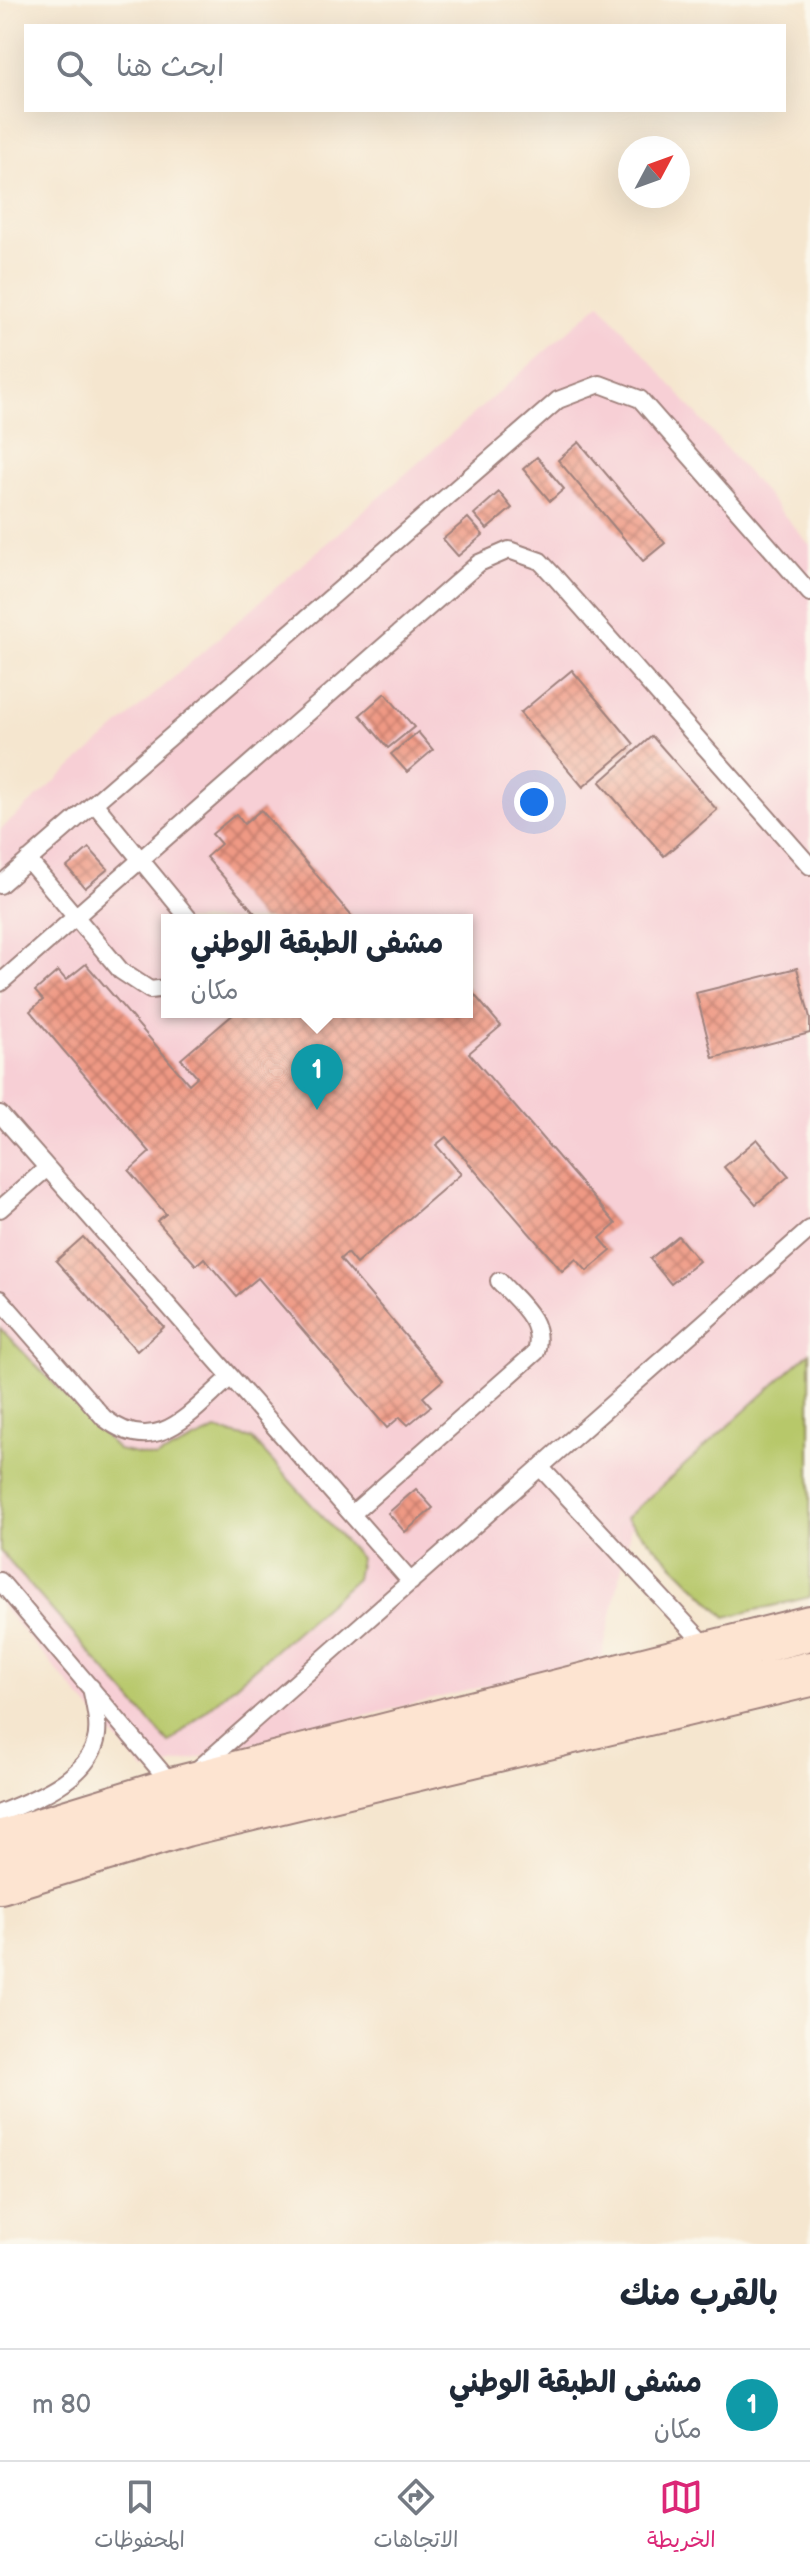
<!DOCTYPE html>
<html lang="ar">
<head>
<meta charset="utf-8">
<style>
  body { margin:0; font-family:"Balsamiq Sans","Playpen Sans Arabic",sans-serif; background:#f2f2f3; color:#1f2937; direction:rtl }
  .compass { position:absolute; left:618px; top:136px; width:72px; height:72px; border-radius:50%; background:#fff; box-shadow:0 8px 32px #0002; rotate:49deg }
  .you { position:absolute; left:534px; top:802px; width:28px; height:28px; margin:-20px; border:6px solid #fff; border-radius:50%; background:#1a73e8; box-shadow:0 0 0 12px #1a73e833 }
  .badge { display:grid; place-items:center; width:52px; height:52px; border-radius:50%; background:#db2777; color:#fff; font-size:26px; font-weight:700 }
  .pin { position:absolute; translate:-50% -66px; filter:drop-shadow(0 2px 4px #0008) }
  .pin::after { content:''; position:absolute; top:42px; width:28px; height:24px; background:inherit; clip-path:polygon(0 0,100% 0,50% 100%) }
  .popup { position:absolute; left:161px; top:914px; width:312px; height:104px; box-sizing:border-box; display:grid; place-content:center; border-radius:0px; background:#fff; filter:drop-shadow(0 2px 6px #0005); font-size:26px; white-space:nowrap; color:#747a83 }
  .popup b { font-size:30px; color:#1f2937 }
  .popup::after { content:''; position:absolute; left:50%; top:100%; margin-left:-16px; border:16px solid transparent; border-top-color:#fff }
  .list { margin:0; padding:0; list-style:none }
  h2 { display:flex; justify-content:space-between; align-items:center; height:104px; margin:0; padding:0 32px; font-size:34px }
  h2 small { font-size:26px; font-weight:400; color:#747a83 }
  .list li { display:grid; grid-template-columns:52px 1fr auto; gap:24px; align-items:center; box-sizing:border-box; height:112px; padding:0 32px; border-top:2px solid #e0e1e3 }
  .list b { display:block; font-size:30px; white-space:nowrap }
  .list p { margin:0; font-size:26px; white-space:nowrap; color:#747a83 }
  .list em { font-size:26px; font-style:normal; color:#747a83 }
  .icon { flex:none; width:44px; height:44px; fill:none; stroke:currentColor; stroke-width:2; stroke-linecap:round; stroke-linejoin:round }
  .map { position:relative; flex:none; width:810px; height:2244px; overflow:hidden; direction:ltr }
  .search { position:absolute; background:#fff; box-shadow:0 8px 32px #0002; left:24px; right:24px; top:24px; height:88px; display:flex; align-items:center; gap:20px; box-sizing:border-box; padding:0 28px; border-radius:0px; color:#747a83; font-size:30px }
  .sheet { height:216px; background:#fff }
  nav { display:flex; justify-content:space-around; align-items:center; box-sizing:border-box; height:112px; border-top:2px solid #e0e1e3; background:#fff; font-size:22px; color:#747a83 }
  nav a { display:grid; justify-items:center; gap:4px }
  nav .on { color:#db2777 }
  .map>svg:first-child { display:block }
</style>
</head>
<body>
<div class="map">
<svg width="810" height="2244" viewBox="0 0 810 2244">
  <defs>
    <pattern id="building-cross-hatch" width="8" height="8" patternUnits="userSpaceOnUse" patternTransform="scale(2)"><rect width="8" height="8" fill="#ef9984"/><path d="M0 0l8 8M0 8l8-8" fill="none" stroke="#c47c6c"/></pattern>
  </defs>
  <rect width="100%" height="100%" fill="#fbf7ec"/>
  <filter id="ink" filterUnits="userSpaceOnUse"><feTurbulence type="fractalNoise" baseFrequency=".0125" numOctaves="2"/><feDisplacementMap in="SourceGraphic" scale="16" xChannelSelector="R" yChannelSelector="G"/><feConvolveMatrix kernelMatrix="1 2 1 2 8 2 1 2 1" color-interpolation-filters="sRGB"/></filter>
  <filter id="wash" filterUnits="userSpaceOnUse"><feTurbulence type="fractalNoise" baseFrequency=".006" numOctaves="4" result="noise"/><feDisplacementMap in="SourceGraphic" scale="32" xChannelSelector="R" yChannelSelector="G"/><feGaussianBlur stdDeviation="1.8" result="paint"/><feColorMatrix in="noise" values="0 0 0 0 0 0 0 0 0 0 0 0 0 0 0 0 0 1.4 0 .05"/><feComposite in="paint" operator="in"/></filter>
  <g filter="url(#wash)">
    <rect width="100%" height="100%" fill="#f5e6cf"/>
    <path fill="#f7cfd5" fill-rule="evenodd" d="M 600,303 L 810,545 L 810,1351 L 635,1509 L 602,1657 L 144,1771 L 0,1605 L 0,830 ZM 167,920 L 467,920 L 467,1012 L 167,1012 Z"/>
    <path fill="#b7c86b" stroke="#80744b" stroke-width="2" d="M 0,1328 L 118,1450 L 155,1458 L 216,1430 L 252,1439 L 360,1558 L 356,1579 L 169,1743 L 0,1551 Z
      M 810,1352 L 810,1597 L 726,1617 L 626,1518 Z"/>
    <g id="blocks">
      <path fill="url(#building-cross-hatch)" d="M 579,442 L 665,543 L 643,561 L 558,460 Z
        M 537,457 L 564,489 L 550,501 L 523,469 Z
        M 499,492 L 512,508 L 487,529 L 474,514 Z
        M 468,518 L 483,535 L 458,556 L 443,539 Z
        M 572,670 L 634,744 L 583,787 L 520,713 Z
        M 385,693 L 414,727 L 388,748 L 360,715 Z
        M 418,732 L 433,750 L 407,772 L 391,754 Z
        M 652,736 L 717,810 L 664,856 L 600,782 Z
        M 261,810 L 355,920 L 261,920 L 206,857 L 221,844 L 212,834 L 236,814 L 244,824 Z
        M 89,848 L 108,869 L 85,888 L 67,867 Z
        M 86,964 L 189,1084 L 197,1077 L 181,1059 L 236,1012 L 467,1012 L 467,986 L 501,1026 L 469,1053 L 616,1224 L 600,1238 L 611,1251 L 587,1271 L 576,1259 L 562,1271 L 446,1137 L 436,1145 L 461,1174 L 356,1264 L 347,1253 L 340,1259 L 443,1380 L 423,1397 L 431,1406 L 408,1425 L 400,1417 L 387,1428 L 258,1278 L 236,1296 L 204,1258 L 196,1265 L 157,1221 L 166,1214 L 129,1171 L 150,1152 L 30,1011 L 43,1000 L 35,991 L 58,971 L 66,980 Z
        M 797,968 L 810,1018 L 810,1033 L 713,1058 L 696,993 Z
        M 757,1139 L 789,1176 L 756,1204 L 724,1167 Z
        M 678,1236 L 699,1261 L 671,1284 L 650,1259 Z
        M 83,1237 L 164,1327 L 137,1351 L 56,1261 Z
        M 416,1489 L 433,1508 L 405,1532 L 388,1513 Z"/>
    </g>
  </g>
  <g filter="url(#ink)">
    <use href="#blocks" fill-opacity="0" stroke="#a0827d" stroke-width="2"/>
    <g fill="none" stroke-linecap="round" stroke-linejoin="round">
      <defs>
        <path id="lane" d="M 94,803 L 190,920
          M 28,860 L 121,971 L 150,990 L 167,988
          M 0,885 L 558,400 L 600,384 L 640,399 L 810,593
          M 0,983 L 479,563 L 509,550 L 540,561 L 555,577 L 810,866
          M 0,1114 L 411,1582
          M 0,1209 L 47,1168
          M 0,1299 L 104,1418 C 158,1460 191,1411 231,1377
          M 540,1467 L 711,1651
          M 352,1514 L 536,1352 C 545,1321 519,1303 499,1281
          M 0,1581 L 175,1788
          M 196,1771 L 810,1229
          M 0,1813 C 33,1800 83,1781 95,1744 C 101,1727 94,1704 91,1687"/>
        <path id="secondary" d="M 0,1843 L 176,1789 L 810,1628
          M 0,1881 L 185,1824 L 810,1674"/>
      </defs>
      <use href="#lane" stroke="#a0827d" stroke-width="20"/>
      <use href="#secondary" stroke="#a0827d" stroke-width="48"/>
      <use href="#lane" stroke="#fff" stroke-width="16"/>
      <use href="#secondary" stroke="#fde4d1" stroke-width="44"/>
    </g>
  </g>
</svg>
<svg class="compass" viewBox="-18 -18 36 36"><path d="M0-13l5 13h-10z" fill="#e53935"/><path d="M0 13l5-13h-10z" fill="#747a83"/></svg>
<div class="you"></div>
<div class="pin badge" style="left:317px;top:1110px;background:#0f9aa8">1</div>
<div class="popup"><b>مشفى الطبقة الوطني</b>مكان</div>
<div class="search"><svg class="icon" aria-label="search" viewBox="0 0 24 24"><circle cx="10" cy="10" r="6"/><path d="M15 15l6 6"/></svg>ابحث هنا</div>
</div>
<section class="sheet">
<h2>بالقرب منك<small></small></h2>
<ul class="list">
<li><span class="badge" style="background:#0f9aa8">1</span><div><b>مشفى الطبقة الوطني</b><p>مكان</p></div><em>80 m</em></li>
</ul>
</section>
<nav>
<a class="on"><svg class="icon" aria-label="map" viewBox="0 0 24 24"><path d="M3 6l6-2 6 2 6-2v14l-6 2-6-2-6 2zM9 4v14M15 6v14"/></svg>الخريطة</a>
<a><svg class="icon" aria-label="directions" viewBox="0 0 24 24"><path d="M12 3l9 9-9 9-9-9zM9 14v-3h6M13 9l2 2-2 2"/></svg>الاتجاهات</a>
<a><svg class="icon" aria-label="saved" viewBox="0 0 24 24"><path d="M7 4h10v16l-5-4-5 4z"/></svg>المحفوظات</a>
</nav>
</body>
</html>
